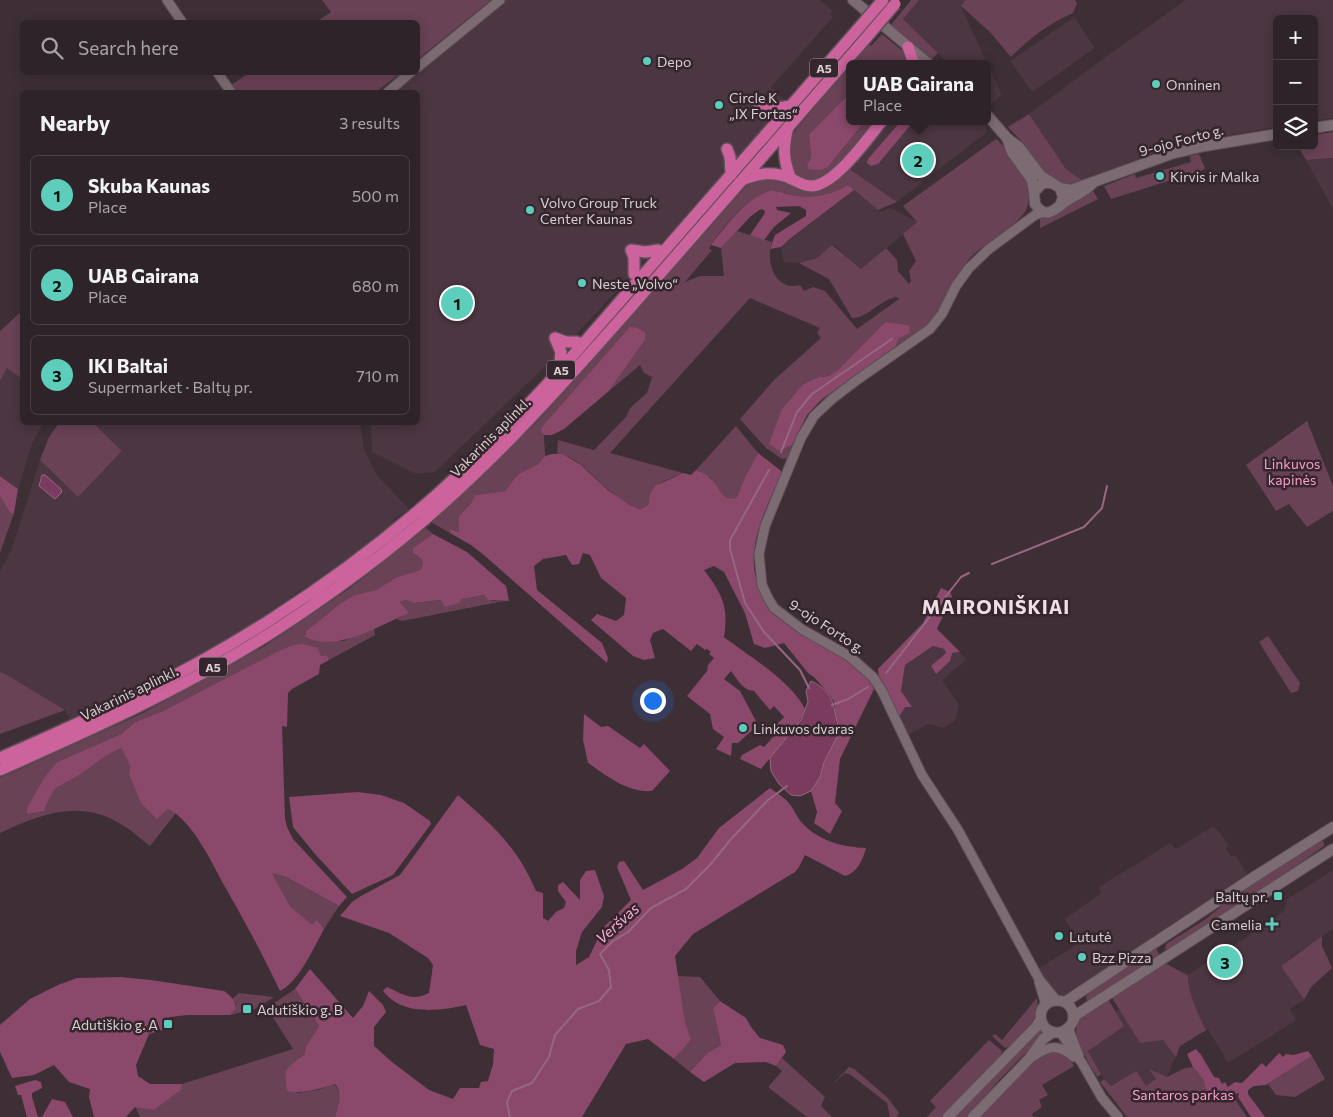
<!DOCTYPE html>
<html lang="en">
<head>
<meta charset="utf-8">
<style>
  body { margin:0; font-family:Commissioner,sans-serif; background:#3a2f34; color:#f1f3f6 }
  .controls { position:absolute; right:15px; top:15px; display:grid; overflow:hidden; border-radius:8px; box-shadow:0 2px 12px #0003 }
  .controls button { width:45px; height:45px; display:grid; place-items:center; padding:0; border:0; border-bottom:1px solid #494045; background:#2e2328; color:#f1f3f6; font:25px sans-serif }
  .you { position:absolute; left:652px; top:700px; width:18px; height:18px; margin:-12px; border:4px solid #fff; border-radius:50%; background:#1a73e8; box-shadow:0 0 0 8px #1a73e833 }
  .badge { display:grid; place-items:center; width:32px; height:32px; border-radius:50%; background:#5ccebb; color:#111; font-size:16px; font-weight:700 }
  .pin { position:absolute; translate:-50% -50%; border:2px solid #fff; box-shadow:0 1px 5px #0006 }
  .popup { position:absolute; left:846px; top:60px; width:145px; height:65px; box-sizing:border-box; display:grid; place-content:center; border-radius:8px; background:#2e2328; filter:drop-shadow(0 1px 4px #0005); font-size:16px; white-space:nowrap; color:#a7a4a8 }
  .popup b { font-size:19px; color:#f1f3f6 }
  .popup::after { content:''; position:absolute; left:50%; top:100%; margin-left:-10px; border:10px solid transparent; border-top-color:#2e2328 }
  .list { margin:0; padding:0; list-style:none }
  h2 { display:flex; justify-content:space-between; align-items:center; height:65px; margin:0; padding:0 20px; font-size:21px }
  h2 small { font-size:16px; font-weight:400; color:#a7a4a8 }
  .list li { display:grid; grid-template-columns:32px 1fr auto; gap:15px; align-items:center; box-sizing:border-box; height:80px; margin:0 10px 10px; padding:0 10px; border:1px solid #494045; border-radius:8px }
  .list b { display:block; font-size:19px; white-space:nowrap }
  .list p { margin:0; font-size:16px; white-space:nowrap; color:#a7a4a8 }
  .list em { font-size:16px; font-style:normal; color:#a7a4a8 }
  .icon { flex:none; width:28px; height:28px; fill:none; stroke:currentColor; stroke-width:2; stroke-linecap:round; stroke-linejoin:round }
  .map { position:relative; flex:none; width:1333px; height:1117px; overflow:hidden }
  .search { position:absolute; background:#2e2328; box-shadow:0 2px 12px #0003; left:20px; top:20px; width:400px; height:55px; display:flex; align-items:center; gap:12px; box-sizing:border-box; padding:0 18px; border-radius:8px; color:#a7a4a8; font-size:19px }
  .panel { position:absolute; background:#2e2328; box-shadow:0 2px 12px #0003; left:20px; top:90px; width:400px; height:335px; border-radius:8px }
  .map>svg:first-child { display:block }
</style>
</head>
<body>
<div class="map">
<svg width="1333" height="1117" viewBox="0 0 1333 1117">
  <rect width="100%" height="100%" fill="#3e2f36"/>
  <path fill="#4b3641" d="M 506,0 L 820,0 L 833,11 L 830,14 L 833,17 L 771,87 L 786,102 L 660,244 L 558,354 L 435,472 L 416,474 L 372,452 L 371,423 L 418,422 L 418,92 L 393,92 Z
    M 919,0 L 965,0 L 961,7 L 1002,95 L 990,104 L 987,101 L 987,64 L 949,64 L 903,19 Z
    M 1186,0 L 1333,0 L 1333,118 L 1314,121 L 1314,19 L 1277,19 L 1277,101 L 1273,102 L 1277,127 L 1218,137 L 1162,150 L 1082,180 L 1066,169 L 1029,114 L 1096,64 Z
    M 1074,17 L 1095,48 L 1032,92 L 1010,61 Z
    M 889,121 L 984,121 L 987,132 L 897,202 L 848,168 Z
    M 1333,158 L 1333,209 L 1306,160 Z
    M 854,190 L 880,212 L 890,208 L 918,222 L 861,269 L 833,245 L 817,258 L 799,263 L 784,262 L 781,247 L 792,237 Z
    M 7,367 L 22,379 L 22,422 L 43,423 L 32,444 L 18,489 L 0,476 L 0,381 Z
    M 93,423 L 360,423 L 364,449 L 376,474 L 409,509 L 393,520 L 395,523 L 350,557 L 250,625 L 193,659 L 134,689 L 70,719 L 65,710 L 0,672 L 0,571 L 12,548 L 40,460 L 78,496 L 122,451 Z
    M 933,646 L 944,649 L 946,653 L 931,666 L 936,674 L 952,653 L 960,652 L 966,660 L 942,680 L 959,705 L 956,720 L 944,728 L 928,724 L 908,735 L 899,717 L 905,706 L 911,707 L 901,691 L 905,665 Z
    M 1214,826 L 1229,845 L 1226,848 L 1231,856 L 1236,856 L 1246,872 L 1247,877 L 1170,925 L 1145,945 L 1070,995 L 1057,995 L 1051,990 L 1038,969 L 1079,943 L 1065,919 L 1101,893 L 1099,887 L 1170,843 L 1176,849 Z
    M 1333,870 L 1333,929 L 1293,956 L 1281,966 L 1304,1000 L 1290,1009 L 1296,1020 L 1228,1063 L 1208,1029 L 1180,1046 L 1167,1077 L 1125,1107 L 1103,1077 L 1079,1035 L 1179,970 L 1189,974 L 1236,944 L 1284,911 L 1287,899 Z"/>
  <path fill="#694255" d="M 322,0 L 491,0 L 418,59 L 418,22 L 316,22 L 331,12 Z
    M 911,0 L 919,0 L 903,19 L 938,53 L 931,60 L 890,26 Z
    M 965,0 L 1075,0 L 1077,3 L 1073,13 C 1049,23 1029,39 1011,57 L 990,32 L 961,6 Z
    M 882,34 L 905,53 L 909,64 L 852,64 L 868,44 L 871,46 Z
    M 849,67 L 849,94 L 809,134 L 811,157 L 807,165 L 828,167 L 865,121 L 875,121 C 866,131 857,141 849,151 C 832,171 813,195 789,168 L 788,143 L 797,128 Z
    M 249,73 L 401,73 L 376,92 L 238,92 L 231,85 Z
    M 1029,114 L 1066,169 L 1082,180 L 1067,185 L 1045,173 L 1024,144 L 1008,127 Z
    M 1333,132 L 1333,158 L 1306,160 L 1298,146 L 1314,146 L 1314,135 Z
    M 996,139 C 1002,141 1022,175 1027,183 C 1029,190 1030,203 1026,210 C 1019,224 987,242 974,254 C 954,274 948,297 933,319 C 925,331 908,338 896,346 L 899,338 L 909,325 L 885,322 L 839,369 L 829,376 L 819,377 L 803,384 L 782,409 L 779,451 L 792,445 L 788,458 L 782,459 L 766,448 L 740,419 L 774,380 L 821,338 L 817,333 L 820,328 L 750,298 L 610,453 L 683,473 C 663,482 652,482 648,505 L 640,509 C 629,505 619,499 610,491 C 596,480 576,454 557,454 L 558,440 L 594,450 L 626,417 L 630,408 L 647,393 L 652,377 L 644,373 L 640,365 L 609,391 L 645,340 L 645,332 L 638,328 L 541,432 L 544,435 L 545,456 L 538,464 L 518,474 L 505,491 L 475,495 L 471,503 L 459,516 L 459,532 L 452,529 L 450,533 L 431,522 L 534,425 L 584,370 L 746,186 C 766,170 779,179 799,188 L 848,168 L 897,202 L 878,210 L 848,185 C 830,195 812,199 792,195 C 786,194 780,191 773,191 C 754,189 717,233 709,249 L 712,250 L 685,282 L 700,276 L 724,276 L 721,248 L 737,231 L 772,242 C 765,261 775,292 800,285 L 804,291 L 813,287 L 825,291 L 857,329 L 899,299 L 897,297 C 880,299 869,318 852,318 L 829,279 L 799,263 L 817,258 L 832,245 L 861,269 L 886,248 L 897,260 L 898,271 L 909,284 L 911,281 L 909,271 L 916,261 L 903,234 L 917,222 L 903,206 Z
    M 1199,154 L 1205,168 L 1203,170 L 1111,199 L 1104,186 L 1135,174 L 1136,178 L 1191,162 L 1190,156 Z
    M 1093,191 L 1098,199 L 1040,228 L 1040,219 L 1044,217 L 1060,213 L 1068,204 Z
    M 22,311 L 22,379 L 7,368 L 0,381 L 0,331 Z
    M 1307,421 L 1333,486 L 1333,511 L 1307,527 L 1289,504 L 1276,511 L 1246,465 Z
    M 59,423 L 93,423 L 122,451 L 78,497 L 40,460 L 49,437 Z
    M 736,426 L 758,453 L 745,477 L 737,497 L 731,500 L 725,498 L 711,478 L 696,470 Z
    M 0,496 L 10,513 L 14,513 L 0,553 Z
    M 426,528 L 433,534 L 413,548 L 413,553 L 422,559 L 423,564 L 420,570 L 397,577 L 376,590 L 354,595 L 341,603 L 306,631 L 305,637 L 344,641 L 374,628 L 375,635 L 329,660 L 327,655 L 321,656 L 290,646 L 163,711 L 135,722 L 121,734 L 57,762 L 44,811 L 50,797 L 56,788 L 78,776 L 106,756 L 121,748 L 130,766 L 129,774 L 168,809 L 176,813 L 150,846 C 140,838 130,829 119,823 C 78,799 39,815 0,833 L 0,778 L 141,714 L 263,647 L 350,588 Z
    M 485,595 L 492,601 L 504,601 L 402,621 L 396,619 L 408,613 L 400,602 L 406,600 L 415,603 Z
    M 1268,636 L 1300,683 L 1298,691 L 1291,693 L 1259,642 Z
    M 0,672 L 7,675 L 65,710 L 0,734 Z
    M 1321,840 L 1324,842 L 1324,846 L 1265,888 L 1168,950 L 1165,949 L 1166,944 L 1206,919 L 1232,897 Z
    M 272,873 L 286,877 L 339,906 L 324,929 L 317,921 L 312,926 L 290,906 Z
    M 1322,936 L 1322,946 L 1332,968 L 1311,987 L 1304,1000 L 1281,966 Z
    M 1156,947 L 1158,953 L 1161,956 L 1087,1003 L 1086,994 Z
    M 1165,963 L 1188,976 C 1187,989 1199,1018 1206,1030 L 1180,1046 L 1176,1057 L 1163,1040 L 1140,1043 L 1111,996 Z
    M 678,976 L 700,977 L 720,1001 L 713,1008 L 721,1045 L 707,1053 L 690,1072 L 674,1059 L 691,1040 L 685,1021 Z
    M 295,989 L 319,1026 L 306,1046 L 304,1055 L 291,1064 L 297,1093 L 317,1090 L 334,1084 C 343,1093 338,1106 335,1117 L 140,1117 L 135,1106 L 154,1110 L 180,1090 L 182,1084 L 293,1049 L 267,1008 Z
    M 239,993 L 274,997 L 255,1009 L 230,1015 L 236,1009 L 236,1004 L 232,999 Z
    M 1037,998 C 1040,1020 1024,1032 1010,1046 L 1005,1048 L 992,1036 L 995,1034 L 1002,1040 Z
    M 1108,999 L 1124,1026 L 1088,1051 L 1101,1074 L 1098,1077 C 1092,1071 1088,1061 1084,1054 C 1066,1021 1082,1017 1108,999 Z
    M 1042,1027 L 1046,1032 L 1000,1079 L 967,1117 L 954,1117 Z
    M 989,1040 L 1002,1051 L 1001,1055 L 942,1117 L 927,1117 L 936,1107 L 930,1101 Z
    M 1050,1050 C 1062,1051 1069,1056 1074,1066 L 1042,1085 L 1048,1095 L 1039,1100 L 1042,1107 L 1032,1114 L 1033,1117 L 981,1117 L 1039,1055 Z
    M 1312,1056 L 1325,1079 L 1295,1097 L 1276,1095 L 1268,1084 Z
    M 782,1058 L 825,1097 L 821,1106 L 832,1117 L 807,1117 L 769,1088 L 769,1086 L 782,1071 L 776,1066 Z
    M 849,1067 L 854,1069 L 887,1097 L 899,1113 L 897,1117 L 890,1117 L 887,1103 L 851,1075 L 845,1073 L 832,1085 Z
    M 1193,1067 L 1203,1079 L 1207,1093 L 1232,1095 L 1247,1117 L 1127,1117 L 1100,1082 L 1104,1079 L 1111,1086 L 1136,1071 L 1146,1086 L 1156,1079 L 1149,1069 L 1167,1077 L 1185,1068 Z"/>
  <path fill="#8a486b" d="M 849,94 L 849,121 L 865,121 L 828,167 L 820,170 L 809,169 L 807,165 L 811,157 L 809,134 Z
    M 901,121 L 914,121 L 878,164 L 871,166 L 867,163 L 868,159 Z
    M 848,185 L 854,190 L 792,237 L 781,247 L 770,249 L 775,235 L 806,216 L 806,210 L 799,206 L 776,207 L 777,210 L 791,213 L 774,227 L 764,240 L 750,235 L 765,213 L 764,210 L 761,209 L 751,216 L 721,248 L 711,245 C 724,228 749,195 770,191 C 777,190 785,194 792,195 C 813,199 830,195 848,185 Z
    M 885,322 L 909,325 L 910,333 L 899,338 L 896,346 L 821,400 L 807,415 L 792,445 L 779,451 L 769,444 L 782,409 L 803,384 L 819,377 L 829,376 L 839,369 Z
    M 630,327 L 638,328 L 645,332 L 645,340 L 609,391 L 564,429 L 552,435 L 544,435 L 541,432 L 542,427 Z
    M 758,453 L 780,470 L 782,473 C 760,521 736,565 773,613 L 857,667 L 867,677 L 874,689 L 840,759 L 835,803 L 842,811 L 830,834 L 814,823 L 817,812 L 811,791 L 820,777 L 824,762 L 840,731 L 834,711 L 835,704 L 830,695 L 814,677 L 808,673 L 784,643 L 765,648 L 754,644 L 745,613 L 724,572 L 714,566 L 704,570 C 722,594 729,606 724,637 C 750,657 790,680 805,709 C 797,732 776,750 761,769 L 740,759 L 742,755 L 760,745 L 764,747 L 774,736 L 770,731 L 784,717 L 774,706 L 770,710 L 754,691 C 742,690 738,680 731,671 L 724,679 L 740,691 L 758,725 L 738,743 L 732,743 L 731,756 L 716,749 L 724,737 L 713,729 L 710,714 L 687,696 L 707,671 L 708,665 L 714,658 L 709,654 L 711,652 L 707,649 L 705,650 L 697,644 L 691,651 L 663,629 L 653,633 L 650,640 L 655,658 L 644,660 L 633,656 L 591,620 L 597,614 L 616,621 L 624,615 L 626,598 L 601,578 L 590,555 L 583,553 L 579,564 L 572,565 L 566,555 L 543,559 L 534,566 L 537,590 L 602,643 L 608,658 L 607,663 L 485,556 L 471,545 L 450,533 L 451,529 L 459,532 L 459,516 L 471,503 L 475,495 L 505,491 L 518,474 L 538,464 L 545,456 L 552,454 L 563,454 L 581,465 L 609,491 L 630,505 L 640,509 L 648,505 L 650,494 L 655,486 L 683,473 L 691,475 L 696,470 C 700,472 706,474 710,478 C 720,485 721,504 737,497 L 745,477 Z
    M 0,476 L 18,489 L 14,513 L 10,513 L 0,496 Z
    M 433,534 L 467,552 L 506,586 L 509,601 L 488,600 L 484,595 L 461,599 L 459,603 L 445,607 L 441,600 L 414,603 L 406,600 L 400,602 L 409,613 C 377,626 339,653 305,637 L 306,631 L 341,603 L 354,595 L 376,590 L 397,577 L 420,570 L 423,564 L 422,559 L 413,553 L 413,548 Z
    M 941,588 L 950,592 L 952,596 L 937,629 L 960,652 L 952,653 L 950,661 L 936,674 L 931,666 L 946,653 L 944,649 L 933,646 L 905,665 L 901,691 L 912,707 L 905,707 L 899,717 L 879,677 L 878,669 L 923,623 Z
    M 302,644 L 318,648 L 321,656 L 327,655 L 329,660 L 320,665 L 319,674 L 292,689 L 288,693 L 287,727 L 282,726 L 285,819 L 287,827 L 293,839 L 347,897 L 339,906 L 286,877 L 272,873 L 290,906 L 312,925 L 317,920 L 324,929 C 314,947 299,982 280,991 C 263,955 244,920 224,885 C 212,863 192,820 168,809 L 157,819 L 141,803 L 129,774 L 130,766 L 121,748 L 106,756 L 78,776 L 56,788 L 50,797 L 44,811 L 27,814 L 27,808 L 44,778 L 57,762 L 121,734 L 135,722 L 163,711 L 277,652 L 290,646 Z
    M 584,714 L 601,727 L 608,726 L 640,748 L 644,744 L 670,771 L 652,791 C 628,793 607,776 588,763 L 583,740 Z
    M 770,788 C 775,792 782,796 786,800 C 793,806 796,816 802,823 C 819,841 842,847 866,848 C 863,860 857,873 845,876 L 805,855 L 799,867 L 795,872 L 693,934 L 675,956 L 685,1021 L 691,1040 L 674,1059 L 648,1039 L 626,1044 L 582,1117 L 335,1117 C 338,1106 343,1093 335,1084 C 318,1089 304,1094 287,1091 C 284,1068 285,1068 304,1055 L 306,1046 L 319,1026 L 295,989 L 310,969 L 353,1018 L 363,1006 L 369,991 L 383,1005 L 386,1012 L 374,1027 L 374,1046 L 392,1062 L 429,1090 L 453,1099 L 460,1088 L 479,1088 L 481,1082 L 488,1081 L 493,1064 L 494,1049 L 480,1045 L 466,1005 C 439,1011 402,1016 383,991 L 387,987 C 402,994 413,1002 429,993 L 433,965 L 428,958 L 389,933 L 340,916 L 352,902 L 361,896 L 400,875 L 458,795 C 493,826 517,846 536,891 L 543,893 L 543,918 L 548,921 L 556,912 L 564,908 L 566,902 L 558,891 L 558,885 L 563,882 L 580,900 L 580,880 L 586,871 L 595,870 L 604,896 L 602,907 L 582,932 L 576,951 L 576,965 L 589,957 L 603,928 L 631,900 L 617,867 L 619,862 L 624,861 L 643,890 L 682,869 L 697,858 L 719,828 Z
    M 358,792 L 381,795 L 404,803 L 430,821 L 431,824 L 393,875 L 352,894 L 315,854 L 293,827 L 289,797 Z
    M 120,977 L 151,980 L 224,991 C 230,995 236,1001 236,1009 L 230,1015 L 187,1015 L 163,1018 L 162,1030 L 149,1034 L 136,1065 L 138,1076 L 150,1084 L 182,1084 L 181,1090 L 154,1110 L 135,1107 L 126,1117 L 94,1117 L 89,1097 L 90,1089 L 69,1082 L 54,1065 L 34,1075 L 12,1078 L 0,1052 L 0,1025 L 30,999 L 58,985 L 77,978 Z
    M 720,1001 L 746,1018 L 751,1027 L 760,1038 L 783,1045 L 786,1052 L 776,1066 L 766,1062 L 735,1063 L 704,1082 L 690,1072 L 707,1053 L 721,1045 L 713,1008 Z
    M 1196,1049 L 1199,1053 L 1200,1053 L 1214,1077 L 1219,1078 L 1222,1084 L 1225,1082 L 1228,1087 L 1235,1082 L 1242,1083 L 1262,1063 L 1266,1067 L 1279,1053 L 1283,1057 L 1286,1054 L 1294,1055 L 1308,1051 L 1312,1056 L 1266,1085 L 1254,1086 L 1248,1090 L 1248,1094 L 1265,1117 L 1251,1117 L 1238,1097 L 1239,1093 L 1232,1095 L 1229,1099 L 1212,1097 L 1207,1093 L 1203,1079 L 1193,1067 L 1187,1054 Z
    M 35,1080 L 41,1082 L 42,1088 L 32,1093 L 32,1097 L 38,1117 L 27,1117 L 21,1095 L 18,1095 L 15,1086 Z
    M 52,1099 L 65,1102 L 73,1117 L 42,1117 Z"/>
  <path fill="#7b3b5e" stroke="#976781" d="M 42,475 L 45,475 L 62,490 L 61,493 L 55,499 L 39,486 Z
    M 811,681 C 838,694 831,707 840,731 L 824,762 L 820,777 L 811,791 L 800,796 L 791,795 L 779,784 L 771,771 L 770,758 L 801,720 L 808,702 L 806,691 Z"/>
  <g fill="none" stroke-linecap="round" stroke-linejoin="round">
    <path stroke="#976781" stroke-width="2" d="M 781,452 L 797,412 L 812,394 L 892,339
      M 769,470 L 730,540 L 730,549 L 745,603 L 764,632 L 800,670 L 809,688
      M 992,564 L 1084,527 L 1102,508 L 1107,486
      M 886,673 L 961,577 L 969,573
      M 832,705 L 848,699 L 868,687
      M 510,1117 L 507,1102 L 512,1091 L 532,1083 L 549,1057 L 555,1035 L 578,1009 L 599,1001 L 611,987 L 609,970 L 600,954 L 613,941 L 628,932 L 651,908 L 686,889 L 710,865 L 731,839 L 768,800 L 787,786"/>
    <defs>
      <path id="tertiary" d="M 167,0 L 182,22
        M 418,67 L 500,0
        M 217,72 L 231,92
        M 388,92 L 411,72
        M 1044,212 L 1035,215 L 989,249 L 969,268 L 956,286 L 942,314 L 930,329 L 857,380 L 832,399 L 814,416 L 801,438 L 765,526 L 759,554 L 762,585 L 769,600 L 774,608 L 803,630 L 849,656 L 873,677 L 882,691 L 922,775 L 958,830 L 1039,979 L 1056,1000
        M 1039,982 L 1046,1005
        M 1069,1027 L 1070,1033 L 1079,1056
        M 1060,1032 L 1082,1063 L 1102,1098 L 1118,1117
        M 1032,1057 C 1049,1046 1057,1043 1074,1057"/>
      <path id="secondary" d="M 853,0 L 929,64
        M 987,115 L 1007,138 L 1019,147 L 1041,176 L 1060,188 L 1063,197 L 1060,206
        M 1314,128 L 1333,125
        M 1007,138 L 1012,152 L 1032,180 L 1034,192
        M 1051,183 L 1043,183 L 1034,192 L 1035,204 C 1047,222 1056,207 1068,200 C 1079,193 1084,193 1094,182
        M 1060,188 L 1071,190 L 1171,154 L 1205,146 L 1277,134
        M 1065,1002 L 1254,877 L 1333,827
        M 1073,1021 C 1077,993 1037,995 1041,1019 C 1043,1032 1059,1037 1068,1028 C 1072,1025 1074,1019 1076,1015 L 1333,849
        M 948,1117 L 1036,1027 L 1041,1019
        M 973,1117 L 1029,1059 L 1043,1039 L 1053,1032"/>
      <path id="trunk" d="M 908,47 L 914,64
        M 758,103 L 778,108 L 791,106
        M 788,127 C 783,147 783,160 791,179
        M 727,149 L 730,157 L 731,175
        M 742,180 C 759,173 773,171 790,178 C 798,182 803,186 812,186 C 836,184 867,139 882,121
        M 631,250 L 646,252 L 658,250
        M 631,250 L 634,257 L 634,274
        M 555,338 L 561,352 L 560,361
        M 555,338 L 566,342 L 577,342
        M 0,758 C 94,717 187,674 273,618 C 328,583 384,541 433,498 C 476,460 515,419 554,377 L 857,30
        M 0,770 C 81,734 162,698 238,653 C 281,628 323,599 363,569 C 473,488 564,384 653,282 C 724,200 795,119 866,38"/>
    </defs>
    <use href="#tertiary" stroke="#5b4e54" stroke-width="11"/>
    <use href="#secondary" stroke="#5b4e54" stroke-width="12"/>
    <use href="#trunk" stroke="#5b4e54" stroke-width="14"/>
    <use href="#tertiary" stroke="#7d6b73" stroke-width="9"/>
    <use href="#secondary" stroke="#7d6b73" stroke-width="10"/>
    <use href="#trunk" stroke="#cc639c" stroke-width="11"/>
    <defs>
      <path id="trunk-bridge" d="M 857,30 L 883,0
        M 866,38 L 895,4"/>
    </defs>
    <use href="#trunk-bridge" stroke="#5b4e54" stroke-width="14" stroke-linecap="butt"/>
    <use href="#trunk-bridge" stroke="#cc639c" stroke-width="11"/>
  </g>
  <g fill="#5ccebb" stroke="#34262c" stroke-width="2">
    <circle cx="647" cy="61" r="5"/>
    <circle cx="1156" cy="84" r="5"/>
    <circle cx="719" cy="105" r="5"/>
    <circle cx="1160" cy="176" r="5"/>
    <circle cx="530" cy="210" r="5"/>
    <circle cx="582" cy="283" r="5"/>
    <circle cx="743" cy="728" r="5"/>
    <rect x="1273" y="891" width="10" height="10" rx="2.5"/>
    <path d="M1269.5 916.5h5v5h5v5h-5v5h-5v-5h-5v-5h5z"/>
    <circle cx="1059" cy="936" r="5"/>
    <circle cx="1082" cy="957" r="5"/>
    <rect x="242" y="1004" width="10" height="10" rx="2.5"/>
    <rect x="163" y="1019" width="10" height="10" rx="2.5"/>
  </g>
  <g text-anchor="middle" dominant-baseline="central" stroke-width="5" stroke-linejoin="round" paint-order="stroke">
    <g fill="#34262c" stroke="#a79ca0" stroke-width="1">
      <rect x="810" y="58.5" width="28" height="19" rx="4"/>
      <rect x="547" y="360.5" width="28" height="19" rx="4"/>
      <rect x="199" y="657.5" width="28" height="19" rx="4"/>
    </g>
    <g font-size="12" font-weight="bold" fill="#d8ced2">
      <text x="824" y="68">A5</text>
      <text x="561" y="370">A5</text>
      <text x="213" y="667">A5</text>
    </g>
    <g font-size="14" fill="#d8ced2" stroke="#34262c" text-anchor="start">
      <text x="657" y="61">Depo</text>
      <text x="1166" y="84">Onninen</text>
      <text x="729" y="97">Circle K<tspan x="729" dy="16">„IX Fortas“</tspan></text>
      <text x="1170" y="176">Kirvis ir Malka</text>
      <text x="540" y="202">Volvo Group Truck<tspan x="540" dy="16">Center Kaunas</tspan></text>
      <text x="592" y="283">Neste „Volvo“</text>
      <text x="753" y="728">Linkuvos dvaras</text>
      <text x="1268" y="896" text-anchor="end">Baltų pr.</text>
      <text x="1262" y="924" text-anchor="end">Camelia</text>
      <text x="1069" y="936">Lututė</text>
      <text x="1092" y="957">Bzz Pizza</text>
      <text x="257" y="1009">Adutiškio g. B</text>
      <text x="158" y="1024" text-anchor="end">Adutiškio g. A</text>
    </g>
    <g font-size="14" fill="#d8ced2" stroke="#34262c">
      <text transform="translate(1181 140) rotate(-15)">9-ojo Forto g.</text>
      <text transform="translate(490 437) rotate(-45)">Vakarinis aplinkl.</text>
      <text transform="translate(827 626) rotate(33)">9-ojo Forto g.</text>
      <text transform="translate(129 693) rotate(-26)">Vakarinis aplinkl.</text>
    </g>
    <g font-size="14" fill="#fe9dcf" stroke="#34262c">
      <text x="1292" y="463">Linkuvos<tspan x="1292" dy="16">kapinės</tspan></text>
      <text x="1183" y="1094">Santaros parkas</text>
    </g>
    <g font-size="15" font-style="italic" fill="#fcaed5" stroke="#34262c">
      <text transform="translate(617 923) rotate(-42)">Veršvas</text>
    </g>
    <g font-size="19" font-weight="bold" letter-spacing="1" fill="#f1dde6" stroke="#34262c">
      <text x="996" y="606">MAIRONIŠKIAI</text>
    </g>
  </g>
</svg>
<div class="controls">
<button>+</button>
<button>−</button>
<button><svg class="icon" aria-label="layers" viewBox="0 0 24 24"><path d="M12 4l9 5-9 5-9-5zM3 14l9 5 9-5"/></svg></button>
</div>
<div class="you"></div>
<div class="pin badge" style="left:457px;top:303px">1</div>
<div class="pin badge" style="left:918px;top:160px">2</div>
<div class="popup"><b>UAB Gairana</b>Place</div>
<div class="pin badge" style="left:1225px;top:962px">3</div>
<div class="search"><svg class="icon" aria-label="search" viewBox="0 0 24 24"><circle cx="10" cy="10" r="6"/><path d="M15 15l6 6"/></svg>Search here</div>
<section class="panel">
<h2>Nearby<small>3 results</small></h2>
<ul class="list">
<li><span class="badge">1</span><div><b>Skuba Kaunas</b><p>Place</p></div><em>500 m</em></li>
<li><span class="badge">2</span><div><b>UAB Gairana</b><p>Place</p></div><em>680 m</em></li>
<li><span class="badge">3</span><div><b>IKI Baltai</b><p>Supermarket · Baltų pr.</p></div><em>710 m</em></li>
</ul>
</section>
</div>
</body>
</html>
